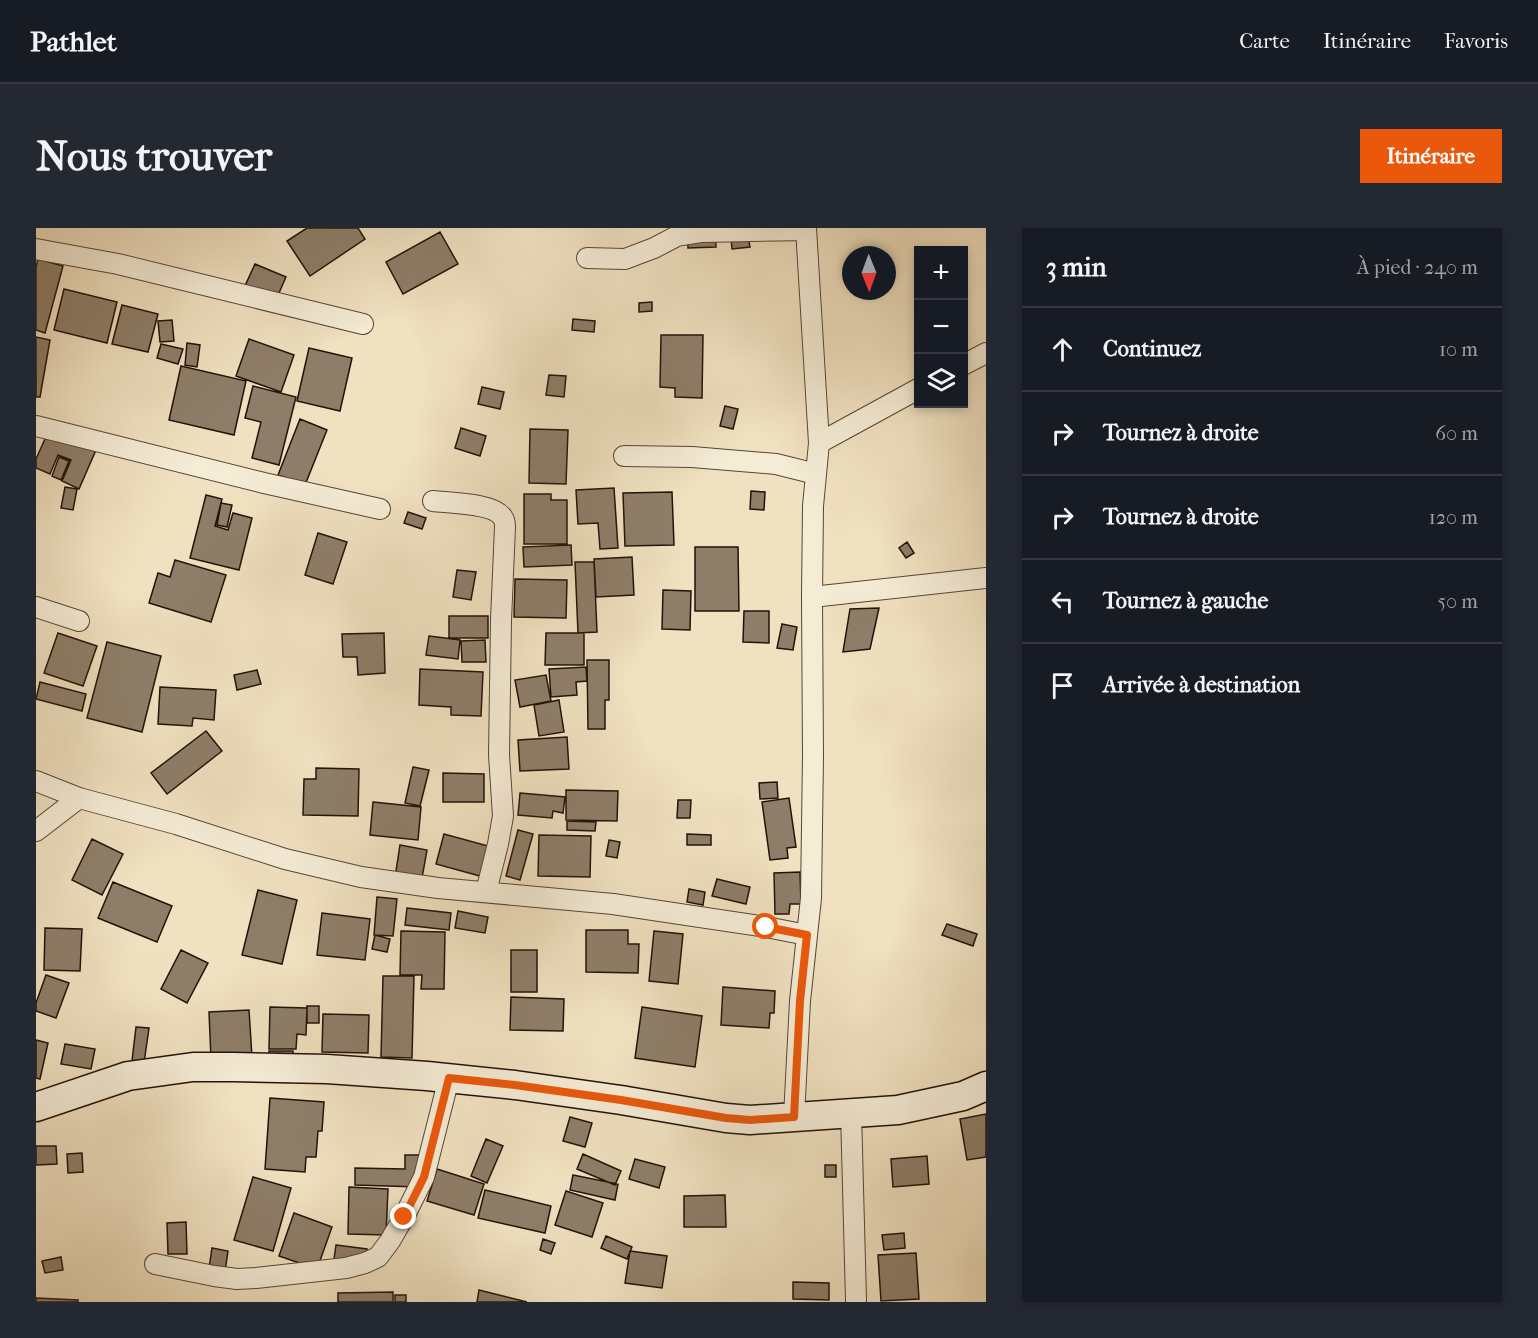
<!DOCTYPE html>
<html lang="fr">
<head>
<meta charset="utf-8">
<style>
  body { margin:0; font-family:"IM FELL French Canon",serif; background:#242831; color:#f1f3f6 }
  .controls { position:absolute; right:18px; top:18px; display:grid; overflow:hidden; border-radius:0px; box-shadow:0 3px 9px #0003 }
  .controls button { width:54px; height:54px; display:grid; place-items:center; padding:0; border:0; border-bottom:2px solid #363941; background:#171b24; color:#f1f3f6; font:30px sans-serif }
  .compass { position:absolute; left:806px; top:18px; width:54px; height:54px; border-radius:50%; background:#171b24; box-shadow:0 3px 9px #0003; rotate:179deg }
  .stop { position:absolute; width:18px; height:18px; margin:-14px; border:4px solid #ea580c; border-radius:50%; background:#fff }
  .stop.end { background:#ea580c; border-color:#fff; box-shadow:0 2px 6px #0008 }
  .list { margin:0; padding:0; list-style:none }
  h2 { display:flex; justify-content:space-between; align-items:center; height:78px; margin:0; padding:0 24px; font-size:26px }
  h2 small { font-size:20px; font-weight:400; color:#9ea1a6 }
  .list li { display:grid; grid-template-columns:39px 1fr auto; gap:18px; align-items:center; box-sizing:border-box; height:84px; padding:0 24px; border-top:2px solid #363941 }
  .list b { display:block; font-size:22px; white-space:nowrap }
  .list em { font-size:20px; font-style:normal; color:#9ea1a6 }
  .icon { flex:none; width:33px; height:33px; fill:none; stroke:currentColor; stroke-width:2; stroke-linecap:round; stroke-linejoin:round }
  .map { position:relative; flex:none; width:950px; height:1074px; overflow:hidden; border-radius:0px }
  header { display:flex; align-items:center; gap:36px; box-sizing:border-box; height:84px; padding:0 30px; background:#171b24; border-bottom:2px solid #363941 }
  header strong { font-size:28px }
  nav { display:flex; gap:33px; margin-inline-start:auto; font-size:21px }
  .intro { display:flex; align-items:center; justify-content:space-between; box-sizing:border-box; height:144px; padding:0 36px }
  h1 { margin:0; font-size:42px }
  .button { padding:15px 27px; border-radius:0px; background:#ea580c; color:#fff; font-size:21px; font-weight:700 }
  main { display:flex; gap:36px; padding:0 36px }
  aside { flex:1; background:#171b24; border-radius:0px; box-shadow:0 3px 9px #0003 }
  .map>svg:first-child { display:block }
</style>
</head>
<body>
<header>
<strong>Pathlet</strong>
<nav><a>Carte</a><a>Itinéraire</a><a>Favoris</a></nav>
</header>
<div class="intro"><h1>Nous trouver</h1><a class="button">Itinéraire</a></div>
<main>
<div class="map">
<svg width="950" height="1074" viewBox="0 0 950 1074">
  <rect width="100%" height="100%" fill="#f0e1c0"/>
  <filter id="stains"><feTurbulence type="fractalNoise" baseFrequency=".00333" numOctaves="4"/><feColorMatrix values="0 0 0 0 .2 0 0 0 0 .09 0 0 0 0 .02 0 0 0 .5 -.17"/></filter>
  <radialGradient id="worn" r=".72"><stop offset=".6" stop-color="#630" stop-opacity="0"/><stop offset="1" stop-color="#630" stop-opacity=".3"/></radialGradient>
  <path fill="#8e7e69" stroke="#23120a" stroke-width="1.5" d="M 271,0 L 322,0 L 329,11 L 274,48 L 251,13 Z
    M 651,0 L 679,0 L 680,19 L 652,20 Z
    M 404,4 L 422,36 L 367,66 L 350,34 Z
    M 712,8 L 714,19 L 696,21 L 695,10 Z
    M 2,31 L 27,38 L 9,105 L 0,102 L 0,39 Z
    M 219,36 L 250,49 L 239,74 L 208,60 Z
    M 28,61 L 81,74 L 71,115 L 18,102 Z
    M 616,74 L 616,83 L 603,84 L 603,75 Z
    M 86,77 L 122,86 L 112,124 L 76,116 Z
    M 537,91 L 559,93 L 558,104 L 536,102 Z
    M 136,92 L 138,113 L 124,114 L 122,93 Z
    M 625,107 L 667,107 L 666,170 L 639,169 L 639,160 L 624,159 Z
    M 0,109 L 14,112 L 4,169 L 0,169 Z
    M 213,111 L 258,127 L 245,164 L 200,148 Z
    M 151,115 L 164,117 L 161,139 L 149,137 Z
    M 125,116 L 147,121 L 142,136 L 121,130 Z
    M 273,120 L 316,130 L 304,183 L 261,173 Z
    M 145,138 L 210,153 L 198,207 L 133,192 Z
    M 513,147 L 530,148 L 528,169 L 510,167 Z
    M 217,158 L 260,169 L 243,237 L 216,230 L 225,194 L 209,190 Z
    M 446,159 L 468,164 L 464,181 L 442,176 Z
    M 689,178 L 702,181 L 697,201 L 684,198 Z
    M 264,191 L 291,202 L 269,257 L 242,247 Z
    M 425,200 L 450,208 L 444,228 L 419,220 Z
    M 494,201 L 532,202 L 530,256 L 493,255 Z
    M 13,202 L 60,222 L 43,261 L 26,253 L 35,232 L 22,227 L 14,246 L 0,240 L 0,231 Z
    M 23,229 L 33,233 L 25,252 L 16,248 Z
    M 29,259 L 41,261 L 37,282 L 25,280 Z
    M 578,260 L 582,320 L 564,321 L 562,295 L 542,296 L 540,262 Z
    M 715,263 L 729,264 L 728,282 L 714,281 Z
    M 636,264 L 638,317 L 589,318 L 587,265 Z
    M 488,266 L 515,266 L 515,272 L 531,272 L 531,316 L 488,316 Z
    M 170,267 L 186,271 L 179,298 L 192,302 L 197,285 L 216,290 L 203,342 L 154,330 Z
    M 185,275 L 196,277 L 191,299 L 181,297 Z
    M 372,284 L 390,290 L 386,301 L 368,295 Z
    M 282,305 L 311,314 L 297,356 L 269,347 Z
    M 871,314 L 878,325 L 870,330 L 863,320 Z
    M 535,317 L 536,337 L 488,339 L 487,319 Z
    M 659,319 L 702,319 L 703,383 L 659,383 Z
    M 596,329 L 598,367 L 560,369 L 558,331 Z
    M 139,332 L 190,347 L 175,394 L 113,375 L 122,345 L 134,349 Z
    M 539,334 L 558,334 L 561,404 L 542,405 Z
    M 421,342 L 440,344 L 435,372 L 417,369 Z
    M 479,351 L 531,352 L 530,390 L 478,389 Z
    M 627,362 L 655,363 L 654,402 L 626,401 Z
    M 843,380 L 834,421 L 807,424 L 814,381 Z
    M 708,383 L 733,383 L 733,415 L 707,414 Z
    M 413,388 L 452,388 L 452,410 L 413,410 Z
    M 746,396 L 761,399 L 757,422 L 741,420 Z
    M 22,405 L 61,418 L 47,458 L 8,445 Z
    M 348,405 L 349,445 L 322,447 L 321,429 L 307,429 L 306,406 Z
    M 510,405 L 548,405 L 548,437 L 509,437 Z
    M 393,408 L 424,412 L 422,431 L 390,427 Z
    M 449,412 L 450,434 L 426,434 L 425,413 Z
    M 71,414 L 125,428 L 106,504 L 51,490 Z
    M 551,432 L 573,432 L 573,472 L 569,472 L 569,501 L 552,501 Z
    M 550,439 L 551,453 L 540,454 L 541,467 L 515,469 L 513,441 Z
    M 384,441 L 447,444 L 445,488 L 415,487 L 415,479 L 383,477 Z
    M 221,442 L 225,456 L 201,462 L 198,447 Z
    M 510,447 L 515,473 L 484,479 L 479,452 Z
    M 4,454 L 50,466 L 46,483 L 0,471 Z
    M 124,459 L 180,462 L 178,492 L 157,490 L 156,498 L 122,496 Z
    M 523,472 L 528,504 L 503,508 L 498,477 Z
    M 170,503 L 186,523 L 131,566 L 115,545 Z
    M 531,509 L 533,541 L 484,543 L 482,512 Z
    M 377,539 L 393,542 L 384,578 L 369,575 Z
    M 280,540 L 323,541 L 322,588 L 267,587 L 268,551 L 280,551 Z
    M 407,545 L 448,546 L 448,574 L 407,574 Z
    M 741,554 L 742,570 L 724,571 L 723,555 Z
    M 530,562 L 582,563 L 581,593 L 530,592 Z
    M 484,565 L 529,569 L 527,585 L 517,583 L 516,590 L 482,587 Z
    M 753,570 L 760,619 L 751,620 L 752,630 L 734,632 L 726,574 Z
    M 642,572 L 655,572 L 654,590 L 641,590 Z
    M 337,574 L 385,579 L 382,612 L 334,607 Z
    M 531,593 L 560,594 L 559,603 L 531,602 Z
    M 482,602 L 497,606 L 484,652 L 470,648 Z
    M 408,606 L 452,618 L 444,648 L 400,636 Z
    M 651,606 L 675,607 L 675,617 L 651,617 Z
    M 503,607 L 555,608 L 554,649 L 502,648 Z
    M 56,611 L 87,626 L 66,667 L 36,652 Z
    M 573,612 L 584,614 L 581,630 L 570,628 Z
    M 364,617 L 391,622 L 384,661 L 358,656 Z
    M 764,644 L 765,676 L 754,676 L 753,686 L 739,686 L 738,645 Z
    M 681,651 L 714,659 L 710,676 L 676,668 Z
    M 77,654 L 136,678 L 121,714 L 62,690 Z
    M 653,661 L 669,664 L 667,677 L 651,674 Z
    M 222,662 L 261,672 L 246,736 L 206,727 Z
    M 341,669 L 361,671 L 357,708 L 338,707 Z
    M 371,680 L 415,685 L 413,702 L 369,697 Z
    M 422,683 L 452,689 L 449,705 L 419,700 Z
    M 286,685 L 334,691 L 329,732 L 281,727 Z
    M 911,696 L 941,706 L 937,718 L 906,707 Z
    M 9,700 L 46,701 L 44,743 L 8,742 Z
    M 550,702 L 592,702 L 592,716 L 603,716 L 602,745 L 550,744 Z
    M 365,703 L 409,704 L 408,761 L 385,761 L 386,747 L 364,747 Z
    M 618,703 L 647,706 L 642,756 L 613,753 Z
    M 339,707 L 354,711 L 351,724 L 336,721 Z
    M 145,722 L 172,735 L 151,775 L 125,761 Z
    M 475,722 L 501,722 L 501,764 L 475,764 Z
    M 10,747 L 33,755 L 20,790 L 0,783 L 0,775 Z
    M 347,748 L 378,748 L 376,830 L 345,829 Z
    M 687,759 L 739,763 L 738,785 L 734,785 L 733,800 L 685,797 Z
    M 475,769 L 528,771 L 527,803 L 474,802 Z
    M 271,778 L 283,778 L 283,795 L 271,795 Z
    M 234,779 L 271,780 L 270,807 L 261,806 L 260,821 L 233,821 Z
    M 606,779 L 666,788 L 659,839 L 599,830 Z
    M 213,782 L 216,829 L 175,831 L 173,784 Z
    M 287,786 L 333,787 L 332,825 L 286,824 Z
    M 100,799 L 113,800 L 108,835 L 96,833 Z
    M 0,812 L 12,815 L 4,851 L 0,850 Z
    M 29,816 L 59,821 L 55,841 L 25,836 Z
    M 233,823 L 257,823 L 257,835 L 233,835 Z
    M 234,870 L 288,874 L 286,903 L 282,903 L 280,929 L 270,929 L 269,944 L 229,941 Z
    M 950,886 L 950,929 L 931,932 L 924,891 Z
    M 534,889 L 556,895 L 549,919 L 527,913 Z
    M 450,911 L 467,918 L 451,955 L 435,948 Z
    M 0,918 L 20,918 L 21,936 L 0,937 Z
    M 46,925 L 47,944 L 32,945 L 31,926 Z
    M 547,926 L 585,943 L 579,957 L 541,941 Z
    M 369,927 L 383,927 L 383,959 L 319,957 L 319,940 L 369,941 Z
    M 891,928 L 893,956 L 857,959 L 855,931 Z
    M 599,931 L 629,939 L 623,960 L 593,951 Z
    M 789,937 L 800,937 L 800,949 L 789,949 Z
    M 401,941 L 448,956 L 438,987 L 391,973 Z
    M 537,947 L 582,956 L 579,972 L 534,962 Z
    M 217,949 L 255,960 L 237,1023 L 198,1012 Z
    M 313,959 L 352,961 L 350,1007 L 312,1006 Z
    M 449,962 L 515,978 L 509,1005 L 442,990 Z
    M 530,963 L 567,975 L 556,1009 L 519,997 Z
    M 689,967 L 690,999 L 648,999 L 648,968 Z
    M 258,985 L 296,999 L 281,1041 L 243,1028 Z
    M 150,994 L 151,1026 L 132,1026 L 131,995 Z
    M 868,1005 L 869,1020 L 848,1022 L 846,1007 Z
    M 570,1008 L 596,1019 L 591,1031 L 565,1020 Z
    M 507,1011 L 519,1015 L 515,1026 L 504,1022 Z
    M 300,1017 L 331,1021 L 328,1042 L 297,1038 Z
    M 176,1020 L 192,1023 L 188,1050 L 172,1047 Z
    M 594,1023 L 631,1028 L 626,1060 L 589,1055 Z
    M 880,1025 L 883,1071 L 845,1073 L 842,1027 Z
    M 25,1029 L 27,1042 L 9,1045 L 6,1033 Z
    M 757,1054 L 793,1055 L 793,1072 L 757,1071 Z
    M 443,1062 L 491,1074 L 441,1074 Z
    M 357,1064 L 357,1074 L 302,1074 L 302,1065 Z
    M 359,1067 L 370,1067 L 370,1074 L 359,1074 Z
    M 0,1070 L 42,1072 L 42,1074 L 0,1074 Z"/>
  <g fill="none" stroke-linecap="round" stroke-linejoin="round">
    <defs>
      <path id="street" d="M 0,21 L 82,36 L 327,96
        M 551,30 L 589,31 L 618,20 L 641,8 L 666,4 L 770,2
        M 927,137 L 950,125
        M 0,198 L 228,255 L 344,281
        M 783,215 L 882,161
        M 588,228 L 656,229 L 740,236 L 780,246
        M 397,273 C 413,275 459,275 467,290 C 469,292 469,296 469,299 L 465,392 L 463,527 L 467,588 L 462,616 L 450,664
        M 776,369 L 950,350
        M 0,379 L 43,393
        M 0,553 L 43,570 L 140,596 L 249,631 L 325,649 L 402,660 L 577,676 L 730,699 L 771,707
        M 0,603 L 43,570
        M 815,884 L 820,1072
        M 758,889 L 764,773 L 775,670 L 777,529 L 776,369 L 777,278 L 783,215 L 770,0
        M 119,1036 L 178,1048 L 201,1051 L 220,1050 L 310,1040 L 329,1035 L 342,1029 L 354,1013 L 368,989 L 388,949 L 413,850"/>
      <path id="secondary" d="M 0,879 L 92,848 L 157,839 L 197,839 L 291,841 L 391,848 L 479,857 L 585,872 L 690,890 L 714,892 L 862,882 L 927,868 L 950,858"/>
    </defs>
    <use href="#street" stroke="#564638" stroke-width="22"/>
    <use href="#secondary" stroke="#23120a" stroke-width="31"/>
    <use href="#street" stroke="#f5ecd6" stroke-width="20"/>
    <use href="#secondary" stroke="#f5ecd6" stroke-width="28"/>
  </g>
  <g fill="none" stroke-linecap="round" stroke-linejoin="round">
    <path stroke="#ea580c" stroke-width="8" d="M 368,989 L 388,949 L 413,850 L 479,857 L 585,872 L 690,890 L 714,892 L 758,889 L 764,773 L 771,707 L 730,699"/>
  </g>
  <rect width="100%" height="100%" filter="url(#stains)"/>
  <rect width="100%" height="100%" fill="url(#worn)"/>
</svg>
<div class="controls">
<button>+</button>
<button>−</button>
<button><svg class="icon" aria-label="layers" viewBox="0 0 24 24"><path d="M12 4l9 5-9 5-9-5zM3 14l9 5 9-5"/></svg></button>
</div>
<svg class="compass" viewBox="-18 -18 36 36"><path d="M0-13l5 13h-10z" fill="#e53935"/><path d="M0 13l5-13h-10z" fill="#9ea1a6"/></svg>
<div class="stop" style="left:730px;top:699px"></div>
<div class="stop end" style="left:368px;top:989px"></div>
</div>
<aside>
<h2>3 min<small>À pied · 240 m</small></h2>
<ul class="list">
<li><svg class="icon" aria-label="ahead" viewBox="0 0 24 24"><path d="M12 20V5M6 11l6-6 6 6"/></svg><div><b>Continuez</b></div><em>10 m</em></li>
<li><svg class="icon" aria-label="right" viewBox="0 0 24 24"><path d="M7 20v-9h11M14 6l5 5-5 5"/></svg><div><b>Tournez à droite</b></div><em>60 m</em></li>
<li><svg class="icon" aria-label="right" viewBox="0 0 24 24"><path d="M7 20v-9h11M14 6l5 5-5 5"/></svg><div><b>Tournez à droite</b></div><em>120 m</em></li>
<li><svg class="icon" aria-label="left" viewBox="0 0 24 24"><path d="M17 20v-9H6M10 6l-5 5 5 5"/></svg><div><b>Tournez à gauche</b></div><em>50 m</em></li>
<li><svg class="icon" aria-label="arrive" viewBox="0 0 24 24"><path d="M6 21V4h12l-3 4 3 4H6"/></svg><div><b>Arrivée à destination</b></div></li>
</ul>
</aside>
</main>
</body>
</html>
